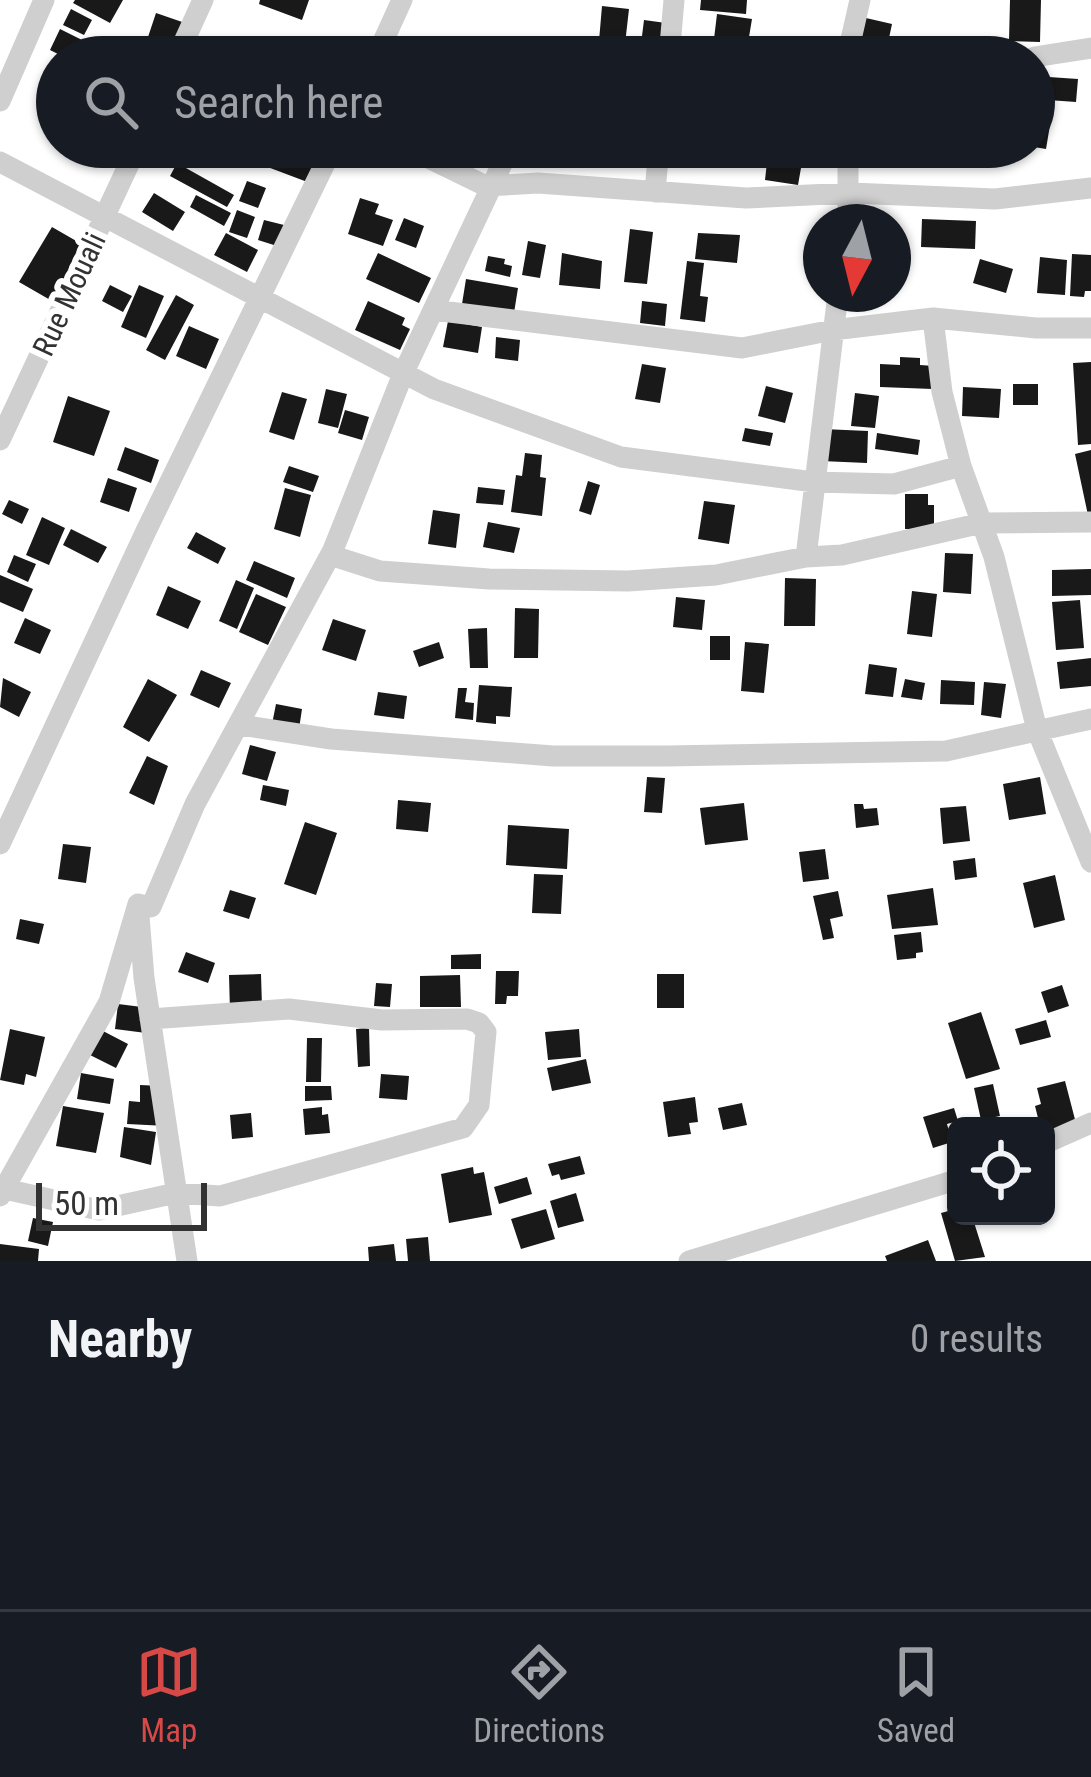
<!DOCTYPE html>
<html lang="en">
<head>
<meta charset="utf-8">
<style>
  body { margin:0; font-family:"Roboto Condensed",sans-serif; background:#20242c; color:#f1f3f6 }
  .controls { position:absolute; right:36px; bottom:36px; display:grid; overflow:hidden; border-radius:18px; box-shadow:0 3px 9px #0004 }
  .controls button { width:108px; height:108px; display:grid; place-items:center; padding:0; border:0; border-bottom:3px solid #363941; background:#171b24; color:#f1f3f6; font:60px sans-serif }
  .compass { position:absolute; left:803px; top:204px; width:108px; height:108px; border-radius:50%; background:#171b24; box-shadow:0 3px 9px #0004; rotate:187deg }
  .scale { position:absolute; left:36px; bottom:30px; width:171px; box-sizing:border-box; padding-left:12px; border:6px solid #323232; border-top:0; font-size:33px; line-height:42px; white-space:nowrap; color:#323232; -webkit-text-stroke:9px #fff; paint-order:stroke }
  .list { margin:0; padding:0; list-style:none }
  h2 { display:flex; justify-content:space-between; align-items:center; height:156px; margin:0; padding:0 48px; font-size:51px }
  h2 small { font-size:39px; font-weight:400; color:#9ea1a6 }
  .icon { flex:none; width:66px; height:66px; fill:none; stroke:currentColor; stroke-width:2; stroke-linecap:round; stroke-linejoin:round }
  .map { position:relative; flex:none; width:1091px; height:1261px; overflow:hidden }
  .search { position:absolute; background:#171b24; box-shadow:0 3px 9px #0004; left:36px; right:36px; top:36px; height:132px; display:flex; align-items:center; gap:30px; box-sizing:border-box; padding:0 42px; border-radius:66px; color:#9ea1a6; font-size:45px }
  .sheet { height:348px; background:#171b24 }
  nav { display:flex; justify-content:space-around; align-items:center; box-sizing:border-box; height:168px; border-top:3px solid #363941; background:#171b24; font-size:33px; color:#9ea1a6 }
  nav a { display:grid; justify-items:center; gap:6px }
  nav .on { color:#d64946 }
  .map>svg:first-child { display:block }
</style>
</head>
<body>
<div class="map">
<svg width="1091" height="1261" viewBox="0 0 1091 1261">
  <rect width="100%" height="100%" fill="#fff"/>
  <path fill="#191919" d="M 75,0 L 123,0 L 110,23 L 73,3 Z
    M 260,0 L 309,0 L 302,20 L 259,4 Z
    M 701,0 L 747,0 L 746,14 L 700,10 Z
    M 1010,0 L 1041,0 L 1040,42 L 1009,41 Z
    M 602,6 L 629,9 L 625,44 L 599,41 Z
    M 71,9 L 92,20 L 84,35 L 63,25 Z
    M 156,13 L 188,24 L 180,48 L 148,37 Z
    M 717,14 L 752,19 L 748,43 L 714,39 Z
    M 866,18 L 892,24 L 885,57 L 857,55 Z
    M 644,20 L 666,23 L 663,46 L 641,44 Z
    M 60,29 L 100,49 L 96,57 L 64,57 L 50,50 Z
    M 1034,76 L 1078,79 L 1076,102 L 1034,99 Z
    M 1034,103 L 1053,107 L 1046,149 L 1034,147 Z
    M 210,147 L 253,147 L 244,164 Z
    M 264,147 L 292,147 L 320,158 L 310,183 L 257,163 Z
    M 770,147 L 814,147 L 811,164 L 768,157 Z
    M 767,162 L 801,168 L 798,185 L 765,180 Z
    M 177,163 L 234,195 L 227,207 L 170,176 Z
    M 247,181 L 266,188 L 258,208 L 239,201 Z
    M 154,193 L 185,212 L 173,231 L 142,212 Z
    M 196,195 L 231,213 L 224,226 L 190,207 Z
    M 360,198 L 379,204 L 375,214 L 393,220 L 383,246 L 348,234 Z
    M 237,210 L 255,217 L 247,238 L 229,232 Z
    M 404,218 L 424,226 L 416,248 L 395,240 Z
    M 922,219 L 976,221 L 975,249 L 921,247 Z
    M 264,220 L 284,225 L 277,246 L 258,240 Z
    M 52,227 L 85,246 L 52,301 L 19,282 Z
    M 630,229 L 653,232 L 647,284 L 624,282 Z
    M 226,233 L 258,250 L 247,272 L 214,255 Z
    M 698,233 L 740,235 L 737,263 L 695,259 Z
    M 528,241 L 546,245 L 540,278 L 522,275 Z
    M 378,253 L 431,278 L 419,303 L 366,279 Z
    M 562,253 L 602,261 L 600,289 L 559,285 Z
    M 1072,254 L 1091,255 L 1091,291 L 1085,291 L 1084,297 L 1070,296 Z
    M 488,256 L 505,259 L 504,264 L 512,266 L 510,277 L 485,271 Z
    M 1040,257 L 1067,260 L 1065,295 L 1037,293 Z
    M 980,259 L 1013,269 L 1006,293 L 973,283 Z
    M 687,261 L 704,263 L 700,296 L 708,297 L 705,322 L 680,319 Z
    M 466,279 L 518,288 L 514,313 L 462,304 Z
    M 110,285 L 132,296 L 123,312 L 102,301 Z
    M 139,285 L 164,296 L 146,338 L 121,327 Z
    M 176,295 L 194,305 L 165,360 L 146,350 Z
    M 368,301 L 405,318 L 402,325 L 410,329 L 400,350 L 355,330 Z
    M 642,301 L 667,304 L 665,326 L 640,323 Z
    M 448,321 L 482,327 L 478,353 L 443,347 Z
    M 189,326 L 219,339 L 206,369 L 176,356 Z
    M 496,337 L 520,340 L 518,361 L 495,358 Z
    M 900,357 L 920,358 L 920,365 L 934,366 L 933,389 L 880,387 L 880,364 L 900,365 Z
    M 1091,362 L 1091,444 L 1078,445 L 1073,363 Z
    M 642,364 L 666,368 L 660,403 L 635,399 Z
    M 1013,384 L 1038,384 L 1038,405 L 1013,405 Z
    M 766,386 L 793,393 L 785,423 L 758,416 Z
    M 963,387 L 1001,389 L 999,418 L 962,416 Z
    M 326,389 L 347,394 L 338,428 L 318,423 Z
    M 282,392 L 307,399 L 294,440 L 269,432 Z
    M 855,393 L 879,396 L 875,428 L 851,426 Z
    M 68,396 L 110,411 L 94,456 L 53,442 Z
    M 345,410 L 369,417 L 362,440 L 338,433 Z
    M 745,428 L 773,433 L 770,446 L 742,441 Z
    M 823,429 L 868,431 L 867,463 L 821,461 Z
    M 877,433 L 920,440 L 918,455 L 875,449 Z
    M 125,447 L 159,460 L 151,483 L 117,470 Z
    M 1091,450 L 1091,520 L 1089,520 L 1075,454 Z
    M 525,453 L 542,455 L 540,477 L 546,478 L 542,516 L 511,512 L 516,475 L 522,476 Z
    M 289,466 L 319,476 L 313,492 L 283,482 Z
    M 108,478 L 137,488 L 129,512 L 100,502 Z
    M 588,481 L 600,485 L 591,515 L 579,511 Z
    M 478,487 L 505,490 L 503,505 L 476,503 Z
    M 285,488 L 311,495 L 300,537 L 274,529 Z
    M 905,494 L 928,494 L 928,505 L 934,505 L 934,529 L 905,529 Z
    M 9,500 L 29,509 L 22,524 L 2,514 Z
    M 704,501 L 735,505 L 729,544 L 698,539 Z
    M 433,510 L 460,514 L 456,548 L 428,544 Z
    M 42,517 L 65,528 L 49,565 L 26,555 Z
    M 488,522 L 520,528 L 514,553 L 483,547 Z
    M 71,529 L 107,547 L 98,563 L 63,545 Z
    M 196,532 L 226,548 L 218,564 L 187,548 Z
    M 945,553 L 973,554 L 971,594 L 943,592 Z
    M 14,555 L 36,564 L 28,582 L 7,572 Z
    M 254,561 L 295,578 L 287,598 L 246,580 Z
    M 1091,569 L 1091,595 L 1052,596 L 1052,570 Z
    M 0,575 L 33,589 L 23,612 L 0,602 Z
    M 785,578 L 816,579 L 815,626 L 784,626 Z
    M 236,580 L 254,588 L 237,629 L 219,621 Z
    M 168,586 L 201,601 L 188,629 L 156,615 Z
    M 912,591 L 937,594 L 932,637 L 907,634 Z
    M 256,594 L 286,607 L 268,645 L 239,632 Z
    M 676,597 L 705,600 L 702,630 L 673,627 Z
    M 1080,600 L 1084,648 L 1056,650 L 1052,602 Z
    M 515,608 L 539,609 L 538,658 L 514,658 Z
    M 25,618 L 51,630 L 40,654 L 14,643 Z
    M 333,619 L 366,630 L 356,661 L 322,650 Z
    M 487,628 L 488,668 L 470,668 L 468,629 Z
    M 710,636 L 730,636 L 730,660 L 710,660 Z
    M 439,642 L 444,658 L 419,667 L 413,651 Z
    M 745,642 L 769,644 L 764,693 L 741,691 Z
    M 1091,658 L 1091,686 L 1060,689 L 1057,662 Z
    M 869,664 L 897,668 L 893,697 L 865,694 Z
    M 201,670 L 231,683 L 219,708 L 190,695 Z
    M 3,678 L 31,692 L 19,717 L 0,707 Z
    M 148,679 L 177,695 L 149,742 L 123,727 Z
    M 905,679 L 925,683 L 922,700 L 901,697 Z
    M 941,680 L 975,682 L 974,705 L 940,704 Z
    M 984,682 L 1006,684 L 1001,718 L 981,715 Z
    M 479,685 L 512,687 L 510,717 L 496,716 L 496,724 L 476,722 Z
    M 458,688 L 467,688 L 465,702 L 474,703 L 473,720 L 455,718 Z
    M 378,692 L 407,696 L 404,719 L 374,715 Z
    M 276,704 L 302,709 L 299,729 L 272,724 Z
    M 250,745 L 276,752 L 267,781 L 242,774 Z
    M 147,756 L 168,766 L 154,805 L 129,793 Z
    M 647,777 L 665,778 L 662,813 L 644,812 Z
    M 1040,777 L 1046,814 L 1009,820 L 1003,784 Z
    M 263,785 L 289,790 L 286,806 L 260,800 Z
    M 398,800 L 431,803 L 428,832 L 396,829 Z
    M 744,803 L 748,840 L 705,845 L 700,808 Z
    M 854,804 L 863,804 L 864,809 L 877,808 L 879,825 L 856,828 Z
    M 966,806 L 970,841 L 943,844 L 940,808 Z
    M 305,822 L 337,833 L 316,895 L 284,884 Z
    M 508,825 L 569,829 L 567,869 L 506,865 Z
    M 63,844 L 91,847 L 86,883 L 58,879 Z
    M 825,849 L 829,879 L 803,882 L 799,852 Z
    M 975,858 L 977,877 L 955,880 L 953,861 Z
    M 534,874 L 563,875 L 561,914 L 532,913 Z
    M 1055,875 L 1065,920 L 1034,928 L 1023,883 Z
    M 933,888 L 938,925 L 892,929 L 887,895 Z
    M 230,890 L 256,898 L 249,919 L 223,911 Z
    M 838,891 L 843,916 L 830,919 L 834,938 L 823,940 L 813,896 Z
    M 20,919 L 44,924 L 39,944 L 16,939 Z
    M 921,932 L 923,952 L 916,953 L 916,958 L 897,960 L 894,935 Z
    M 186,952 L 215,963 L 208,983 L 178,972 Z
    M 481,954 L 481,969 L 451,969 L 451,955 Z
    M 496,971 L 519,971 L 518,996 L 507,996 L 506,1004 L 495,1004 Z
    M 261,974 L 262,1007 L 230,1012 L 229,975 Z
    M 657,974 L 684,974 L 684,1008 L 657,1008 Z
    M 460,975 L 461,1007 L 420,1007 L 420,976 Z
    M 376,983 L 392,984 L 390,1007 L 374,1006 Z
    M 1062,985 L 1069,1006 L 1048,1013 L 1041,992 Z
    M 118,1004 L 150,1008 L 146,1033 L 115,1029 Z
    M 981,1012 L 1000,1069 L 966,1079 L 948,1023 Z
    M 1046,1020 L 1051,1037 L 1020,1045 L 1015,1029 Z
    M 369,1028 L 370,1066 L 358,1067 L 356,1029 Z
    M 10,1029 L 45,1037 L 36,1077 L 26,1074 L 24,1085 L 0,1080 Z
    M 579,1029 L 581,1057 L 548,1060 L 545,1032 Z
    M 103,1031 L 128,1044 L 116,1068 L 90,1055 Z
    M 307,1038 L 322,1038 L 321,1082 L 306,1082 Z
    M 586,1059 L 591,1083 L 552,1091 L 547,1068 Z
    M 81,1073 L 114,1079 L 110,1104 L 77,1099 Z
    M 381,1074 L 409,1076 L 407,1100 L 379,1098 Z
    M 1065,1081 L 1078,1131 L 1050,1139 L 1046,1126 L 1040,1126 L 1035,1106 L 1041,1104 L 1037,1088 Z
    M 993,1084 L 1000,1116 L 981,1120 L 974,1088 Z
    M 140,1085 L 162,1086 L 167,1126 L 127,1124 L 129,1101 L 140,1102 Z
    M 305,1086 L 331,1086 L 332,1100 L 305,1101 Z
    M 695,1097 L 698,1122 L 689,1123 L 691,1134 L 668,1137 L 663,1102 Z
    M 742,1103 L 747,1125 L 723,1130 L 718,1108 Z
    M 63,1106 L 104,1113 L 96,1153 L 56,1146 Z
    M 322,1107 L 322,1115 L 328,1114 L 330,1133 L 305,1135 L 303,1109 Z
    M 954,1108 L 958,1121 L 947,1124 L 952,1142 L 933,1148 L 923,1117 Z
    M 251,1113 L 253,1137 L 232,1139 L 230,1115 Z
    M 124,1127 L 156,1132 L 151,1165 L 120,1157 Z
    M 580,1156 L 585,1174 L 561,1180 L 559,1174 L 552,1176 L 548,1164 Z
    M 473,1167 L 474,1174 L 484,1172 L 492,1215 L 449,1223 L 441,1174 Z
    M 527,1177 L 532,1194 L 499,1204 L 494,1187 Z
    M 576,1193 L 584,1221 L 558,1228 L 550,1201 Z
    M 546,1209 L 555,1239 L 521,1249 L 511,1219 Z
    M 956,1209 L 956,1216 L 972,1216 L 985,1257 L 955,1261 L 941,1213 Z
    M 33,1218 L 53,1222 L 48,1246 L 28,1241 Z
    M 428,1237 L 430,1261 L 408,1261 L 406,1239 Z
    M 928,1240 L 936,1261 L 887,1261 L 885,1256 Z
    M 0,1244 L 39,1249 L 38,1261 L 0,1261 Z
    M 394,1244 L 396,1261 L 369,1261 L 368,1247 Z"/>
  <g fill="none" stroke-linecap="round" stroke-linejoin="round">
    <path stroke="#cfcfcf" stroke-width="21" d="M 177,57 L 203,0
      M 376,57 L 402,0
      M 555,57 L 559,49
      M 669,57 L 674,0
      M 847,57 L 860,0
      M 1034,57 L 1091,48
      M 0,101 L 44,0
      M 406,147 L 486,186 L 538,183 L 746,198 L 851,193 L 995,199 L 1091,188
      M 0,162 L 434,389 L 621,457 L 814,482 L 894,484 L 961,466
      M 655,192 L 659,147
      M 848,222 L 848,147
      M 433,310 L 742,348 L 833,330 L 933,318 L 1036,328 L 1091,328
      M 933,318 L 942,392 L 961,466 L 994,557 L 1037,730 L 1091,862
      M 0,440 L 137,147
      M 330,555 L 380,571 L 489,579 L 628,581 L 716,575 L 806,557 L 842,555 L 982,523 L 1091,522
      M 806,557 L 838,294
      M 241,725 L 331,739 L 553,756 L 667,756 L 946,751 L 1091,719
      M 0,844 L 146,531 L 333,147
      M 139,916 L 144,978 L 187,1261
      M 1046,1143 L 1091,1123
      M 0,1188 L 99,1210 L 176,1193 L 220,1196 L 463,1128 L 479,1105 L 486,1032 L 479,1023 L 467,1019 L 382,1020 L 289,1009 L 150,1019
      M 0,1196 L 109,1002 L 138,904 L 151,907 L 195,804 L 333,550 L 403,374 L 510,147
      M 689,1261 L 956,1180"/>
  </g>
  <g text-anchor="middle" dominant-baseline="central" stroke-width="12" stroke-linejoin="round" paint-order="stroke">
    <g font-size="30" fill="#323232" stroke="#fff">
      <text transform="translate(69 294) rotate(-65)">Rue Mouali</text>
    </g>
  </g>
</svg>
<div class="controls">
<button><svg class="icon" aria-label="locate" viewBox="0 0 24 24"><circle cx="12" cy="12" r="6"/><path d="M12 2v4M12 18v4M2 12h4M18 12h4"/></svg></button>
</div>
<svg class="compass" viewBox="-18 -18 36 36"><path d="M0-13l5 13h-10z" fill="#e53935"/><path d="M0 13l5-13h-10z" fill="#9ea1a6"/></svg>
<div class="scale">50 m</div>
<div class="search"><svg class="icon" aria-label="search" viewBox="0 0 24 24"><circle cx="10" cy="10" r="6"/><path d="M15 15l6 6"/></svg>Search here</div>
</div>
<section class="sheet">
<h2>Nearby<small>0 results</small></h2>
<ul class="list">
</ul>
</section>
<nav>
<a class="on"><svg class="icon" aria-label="map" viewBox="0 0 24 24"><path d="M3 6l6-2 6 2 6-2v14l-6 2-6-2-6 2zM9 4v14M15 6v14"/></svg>Map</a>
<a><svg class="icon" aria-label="directions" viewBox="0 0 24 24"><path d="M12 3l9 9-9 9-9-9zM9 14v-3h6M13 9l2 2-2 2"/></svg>Directions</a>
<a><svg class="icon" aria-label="saved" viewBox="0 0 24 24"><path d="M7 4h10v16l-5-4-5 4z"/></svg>Saved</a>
</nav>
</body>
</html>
